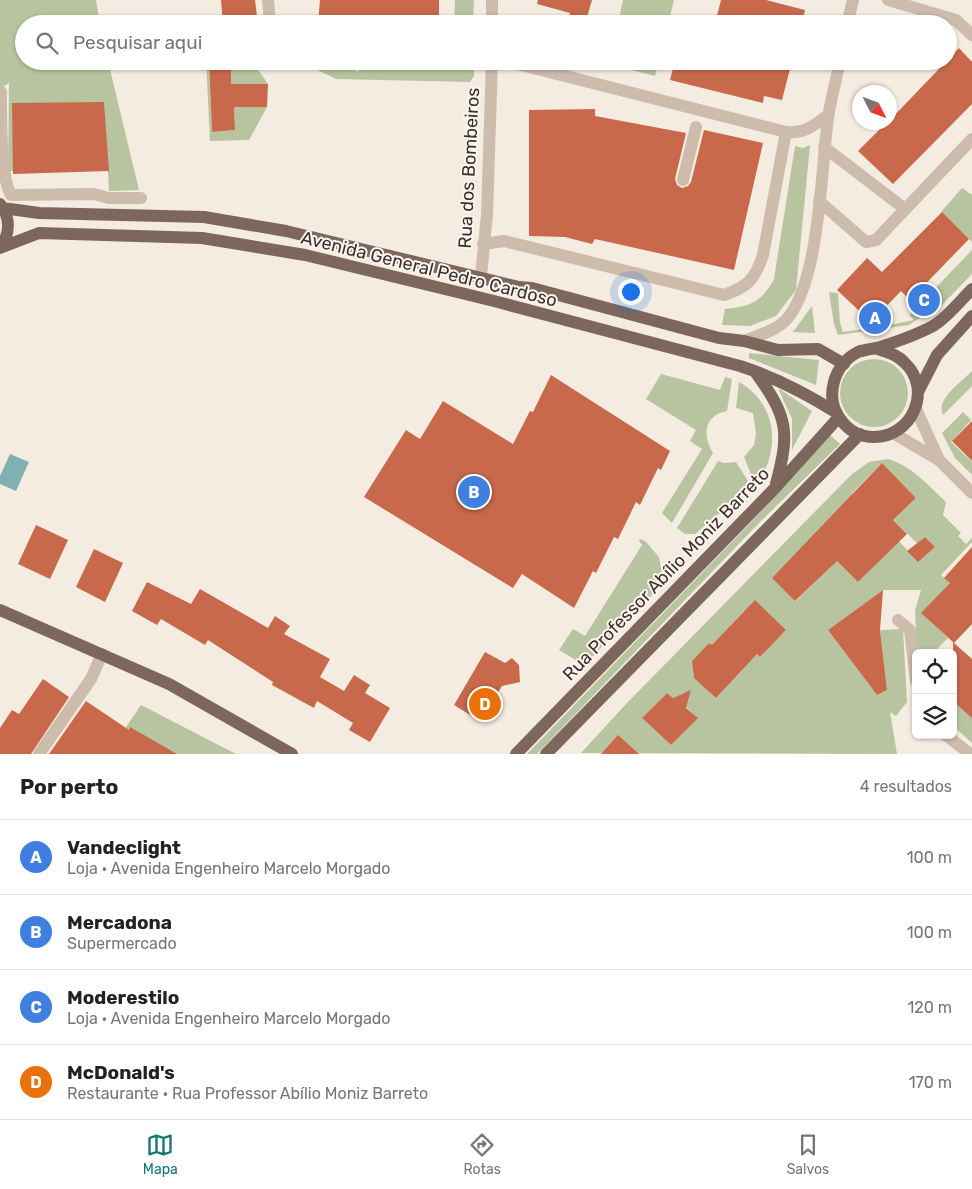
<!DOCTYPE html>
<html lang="pt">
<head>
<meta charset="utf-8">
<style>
  body { margin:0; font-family:Rubik,sans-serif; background:#f2f2f2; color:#222 }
  .controls { position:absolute; right:15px; bottom:15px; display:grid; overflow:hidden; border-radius:8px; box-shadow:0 1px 4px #0004 }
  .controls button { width:45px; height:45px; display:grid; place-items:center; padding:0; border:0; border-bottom:1px solid #e0e0e0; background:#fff; color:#222; font:25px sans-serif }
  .compass { position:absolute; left:852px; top:85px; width:45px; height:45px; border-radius:50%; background:#fff; box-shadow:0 1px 4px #0004; rotate:132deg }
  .you { position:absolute; left:630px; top:291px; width:18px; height:18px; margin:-12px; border:4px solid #fff; border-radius:50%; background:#1a73e8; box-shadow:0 0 0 8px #1a73e833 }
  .badge { display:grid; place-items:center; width:32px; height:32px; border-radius:50%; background:#0f766e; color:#fff; font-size:16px; font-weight:700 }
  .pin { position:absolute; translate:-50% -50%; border:2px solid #fff; box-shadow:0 1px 5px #0006 }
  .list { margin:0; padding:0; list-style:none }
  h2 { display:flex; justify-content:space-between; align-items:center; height:65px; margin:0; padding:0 20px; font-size:21px }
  h2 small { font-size:16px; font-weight:400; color:#767676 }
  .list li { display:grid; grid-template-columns:32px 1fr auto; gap:15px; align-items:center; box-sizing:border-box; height:75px; padding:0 20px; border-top:1px solid #e0e0e0 }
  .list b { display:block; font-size:19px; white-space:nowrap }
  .list p { margin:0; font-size:16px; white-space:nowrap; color:#767676 }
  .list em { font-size:16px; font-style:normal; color:#767676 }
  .icon { flex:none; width:28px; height:28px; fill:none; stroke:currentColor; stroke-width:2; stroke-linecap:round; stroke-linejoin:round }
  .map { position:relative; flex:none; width:972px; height:754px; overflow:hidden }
  .search { position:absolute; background:#fff; box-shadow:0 1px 4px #0004; left:15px; right:15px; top:15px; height:55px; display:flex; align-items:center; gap:12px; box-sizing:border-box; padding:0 18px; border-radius:28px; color:#767676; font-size:19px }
  .sheet { height:365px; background:#fff }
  nav { display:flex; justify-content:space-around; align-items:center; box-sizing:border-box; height:70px; border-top:1px solid #e0e0e0; background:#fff; font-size:14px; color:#767676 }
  nav a { display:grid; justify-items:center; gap:2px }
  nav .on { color:#0f766e }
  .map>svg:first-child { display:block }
</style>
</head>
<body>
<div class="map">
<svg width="972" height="754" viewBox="0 0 972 754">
  <rect width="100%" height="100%" fill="#f4ebe1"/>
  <path fill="#b8c4a0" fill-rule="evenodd" d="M 0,0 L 96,0 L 100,24 L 24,24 L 24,61 L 108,61 L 139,190 L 109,191 L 104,103 L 13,171 L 8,171 L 9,83 L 0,89 Z
    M 455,0 L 474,0 L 473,19 L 468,24 L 454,24 Z
    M 623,0 L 674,0 L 668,24 L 618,24 Z
    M 206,61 L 209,61 L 212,132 L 235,130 L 234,107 L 267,107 L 249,140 L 210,141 Z
    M 231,61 C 253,61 256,66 268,84 L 231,84 Z
    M 299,61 L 348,61 L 357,72 L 371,61 L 466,66 L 462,61 L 474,61 L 474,76 L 470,82 L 336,79 Z
    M 609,61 L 659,61 L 655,76 L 608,64 Z
    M 810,145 L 796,290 L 776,316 L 750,326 L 722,325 L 725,309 C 751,306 761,303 774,279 L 795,146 L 803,148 Z
    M 962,188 L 972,195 L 972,242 L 941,212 Z
    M 972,250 L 972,274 L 937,310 L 926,298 Z
    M 829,292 L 838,293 L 840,323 L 843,332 L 880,327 L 914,320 L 909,315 L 921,303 L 930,311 L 909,325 L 838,335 L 834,324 Z
    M 812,306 L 815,333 L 793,332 Z
    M 749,353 L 819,360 L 816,385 L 749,358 Z
    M840 393a34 34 0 1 1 68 0a34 34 0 1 1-68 0Z
    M 972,371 L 972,386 L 943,415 C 935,399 962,382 972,371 Z
    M 661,374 L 720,390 L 725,377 L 732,379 L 727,411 C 704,415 702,436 713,453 L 672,523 L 662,513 L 702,449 L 690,441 L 696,430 L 646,399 Z
    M 739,382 C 776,404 780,443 761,479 L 753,479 L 744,457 L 754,445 L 756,433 L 753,413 L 736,408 Z
    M 778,388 L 812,411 L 792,450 L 792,419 Z
    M 963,412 L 971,420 L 951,442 L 972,462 L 972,475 L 955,458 L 942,433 Z
    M 828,433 L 840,444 L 760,522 L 537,754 L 527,754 L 755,518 Z
    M 887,459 C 911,465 928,485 946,502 L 943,515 L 961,533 L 958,536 L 966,544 L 972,538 L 972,542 L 941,575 L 950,583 L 922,613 L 948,638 L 933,653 L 917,653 L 915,611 L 921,590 L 883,590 L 828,630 L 877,695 L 887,690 L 880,630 L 903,629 L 907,702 L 896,716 L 890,712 L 897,754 L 581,753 L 626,704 L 851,475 L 869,462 ZM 882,463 L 916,498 L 893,520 L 917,543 L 925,537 L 935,547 L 918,561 L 852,493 ZM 812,536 L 885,555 L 858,582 ZM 796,554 L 820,577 L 796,601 L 772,578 ZM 755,601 L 786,630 L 760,657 L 729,627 ZM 709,643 L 741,671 L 716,698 L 694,677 L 692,661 ZM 667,693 L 673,698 L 684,693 L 689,697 L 686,707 L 697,718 L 671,745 L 642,718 Z
    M 718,461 L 724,463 L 736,462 L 748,481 L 741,492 L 744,502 L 717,515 L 695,534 L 685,534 L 677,528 Z
    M 640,539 L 645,541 L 659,557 L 662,574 L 656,591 L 590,659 L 583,657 L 579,662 L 559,650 L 573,629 L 585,636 L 642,545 L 639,541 Z
    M 953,700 L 972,717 L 972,743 L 953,726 Z
    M 141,705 L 236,754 L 108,754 Z"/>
  <path fill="#7fb0b2" d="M 10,454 L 29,462 L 16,491 L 0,484 L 0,476 Z"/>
  <path fill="#c8694b" d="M 221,0 L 255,0 L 258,24 L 223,24 Z
    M 320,0 L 439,0 L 439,24 L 318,24 Z
    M 538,0 L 592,0 L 585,24 L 567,24 L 570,13 L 537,4 Z
    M 721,0 L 766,0 L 805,10 L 802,24 L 715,24 Z
    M 959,48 L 972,62 L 972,104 L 893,184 L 858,151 L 887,122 L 890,122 L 890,120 Z
    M 209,61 L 231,61 L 231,84 L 268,84 L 267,107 L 234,107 L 235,130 L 212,132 Z
    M 675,61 L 694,61 L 709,65 L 710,61 L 792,61 L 782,100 L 764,96 L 763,103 L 670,80 Z
    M 104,102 L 109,171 L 13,174 L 12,103 Z
    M 595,109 L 595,116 L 686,133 L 675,179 L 677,185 L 682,188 L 688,186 L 691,182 L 704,130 L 763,143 L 734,270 L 595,239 L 592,244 L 565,237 L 529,236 L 529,110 Z
    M 942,212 L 969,239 L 910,300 L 901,291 L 871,322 L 837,290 L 867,258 L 882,272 Z
    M 551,375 L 670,451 L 661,470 L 658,468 L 640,505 L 636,502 L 618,539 L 614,537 L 596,573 L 593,571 L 574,608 L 522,574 L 513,588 L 364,497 L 406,430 L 420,439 L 443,401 L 513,444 L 530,411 L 533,412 Z
    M 972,421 L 972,461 L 952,441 Z
    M 882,463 L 916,498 L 893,520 L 907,534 L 858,582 L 837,561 L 795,601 L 772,578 Z
    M 36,525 L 68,540 L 50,579 L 18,564 Z
    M 925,537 L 935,547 L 918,562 L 907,551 Z
    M 972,547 L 972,624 L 954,643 L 972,659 L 972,718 L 953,701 L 953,642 L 921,613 L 950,583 L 944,578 Z
    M 94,549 L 123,563 L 105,602 L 76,587 Z
    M 147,582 L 191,604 L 200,589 L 268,628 L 275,616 L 290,626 L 284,634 L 330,659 L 320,677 L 344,691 L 354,675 L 370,685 L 365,693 L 390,708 L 370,742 L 349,730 L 353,723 L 317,701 L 314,708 L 272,685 L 273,682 L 208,640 L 205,645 L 161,619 L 157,625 L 132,611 Z
    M 883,590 L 880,630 L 887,690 L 877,695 L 828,630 Z
    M 755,600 L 786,630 L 760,657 L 757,654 L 716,698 L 694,678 L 692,661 L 709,643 L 712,645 Z
    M 485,652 L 505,663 L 512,658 L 519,665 L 520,682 L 502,686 L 480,721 L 454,705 Z
    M 43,679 L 69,697 L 31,754 L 0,754 L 0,728 L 12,710 L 19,714 Z
    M 691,690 L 686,708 L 698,718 L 671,745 L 642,718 L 667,693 L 673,698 Z
    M 86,701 L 129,730 L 130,727 L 177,754 L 49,754 Z
    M 618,735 L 639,754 L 601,754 Z"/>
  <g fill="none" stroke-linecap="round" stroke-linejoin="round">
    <path stroke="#cdbbac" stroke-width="12" d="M 268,0 L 270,24
      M 888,0 L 956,20 L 972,35
      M 492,24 L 492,0
      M 847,24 L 853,0
      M 506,61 L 786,132 C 805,134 813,126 828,115
      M 1,92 C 1,116 0,177 11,195 L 94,194 L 109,198 L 141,198
      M 824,147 L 905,209
      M 683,180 L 696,127
      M 819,201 L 866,242 L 876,240 L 972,139
      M 483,244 L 504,241 L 724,295 C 748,287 755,279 763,255 L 786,132
      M 481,276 L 487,214 L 492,61
      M 744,341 C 757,336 775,331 785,321 C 820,285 821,169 828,118 C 831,99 836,80 840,61
      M 916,409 L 939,460
      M 893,433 L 939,460 L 972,493
      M 898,620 L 910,630 L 916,681
      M 946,735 L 970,754
      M 39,754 L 91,679 L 102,654"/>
    <path stroke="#7d675c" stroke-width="12" d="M 0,204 C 11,218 10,234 0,248
      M 3,208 L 39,213 L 204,217 L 286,231 L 519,287 L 532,288 L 719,338 L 744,341 L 778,350 L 818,349 L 844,364
      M 0,248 L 39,233 L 202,238 L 305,255 L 494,301 L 740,366 C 774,377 807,394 837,413
      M 875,348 C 886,352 897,354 905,363 C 933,390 912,437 874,437 C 861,437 849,431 841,420 C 824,398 833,365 858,352 C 863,350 871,349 877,348 C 896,342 916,335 933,326 C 948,317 960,301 972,289
      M 756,373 C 788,417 790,432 776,484
      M 918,392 L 937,355 L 972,316
      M 0,610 L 169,684 L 292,754
      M 516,754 L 775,488 L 839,417
      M 546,754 L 860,434"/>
  </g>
  <g text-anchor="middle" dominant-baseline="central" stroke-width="4" stroke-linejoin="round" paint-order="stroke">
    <g font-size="18" fill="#3b302b" stroke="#fbf5ee">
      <text transform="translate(469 168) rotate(-87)">Rua dos Bombeiros</text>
      <text transform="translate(429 269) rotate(14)">Avenida General Pedro Cardoso</text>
      <text transform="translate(666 574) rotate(-46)">Rua Professor Abílio Moniz Barreto</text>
    </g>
  </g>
</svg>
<div class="controls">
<button><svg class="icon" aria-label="locate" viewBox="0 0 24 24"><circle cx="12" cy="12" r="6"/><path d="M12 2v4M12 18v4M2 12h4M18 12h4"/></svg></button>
<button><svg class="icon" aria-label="layers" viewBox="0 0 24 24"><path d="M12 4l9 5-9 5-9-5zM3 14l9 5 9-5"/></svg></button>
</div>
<svg class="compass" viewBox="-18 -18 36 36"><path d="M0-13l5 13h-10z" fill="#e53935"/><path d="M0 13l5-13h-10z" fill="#767676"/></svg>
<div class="you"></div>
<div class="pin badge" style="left:875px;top:318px;background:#3f7fe0">A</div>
<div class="pin badge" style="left:474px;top:492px;background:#3f7fe0">B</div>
<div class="pin badge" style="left:924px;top:300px;background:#3f7fe0">C</div>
<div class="pin badge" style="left:485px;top:704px;background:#e8710a">D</div>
<div class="search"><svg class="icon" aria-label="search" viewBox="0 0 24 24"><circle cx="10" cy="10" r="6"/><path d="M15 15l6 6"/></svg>Pesquisar aqui</div>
</div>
<section class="sheet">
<h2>Por perto<small>4 resultados</small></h2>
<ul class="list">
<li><span class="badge" style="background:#3f7fe0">A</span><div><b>Vandeclight</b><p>Loja · Avenida Engenheiro Marcelo Morgado</p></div><em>100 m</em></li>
<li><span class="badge" style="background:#3f7fe0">B</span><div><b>Mercadona</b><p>Supermercado</p></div><em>100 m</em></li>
<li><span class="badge" style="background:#3f7fe0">C</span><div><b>Moderestilo</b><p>Loja · Avenida Engenheiro Marcelo Morgado</p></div><em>120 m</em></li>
<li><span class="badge" style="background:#e8710a">D</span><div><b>McDonald's</b><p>Restaurante · Rua Professor Abílio Moniz Barreto</p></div><em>170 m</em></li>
</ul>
</section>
<nav>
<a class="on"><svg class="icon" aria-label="map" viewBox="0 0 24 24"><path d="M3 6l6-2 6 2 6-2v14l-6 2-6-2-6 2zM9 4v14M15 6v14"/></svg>Mapa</a>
<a><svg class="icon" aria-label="directions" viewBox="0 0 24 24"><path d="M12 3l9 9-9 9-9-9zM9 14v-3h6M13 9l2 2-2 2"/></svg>Rotas</a>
<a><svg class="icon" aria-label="saved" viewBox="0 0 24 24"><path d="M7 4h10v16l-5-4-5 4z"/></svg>Salvos</a>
</nav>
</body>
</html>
